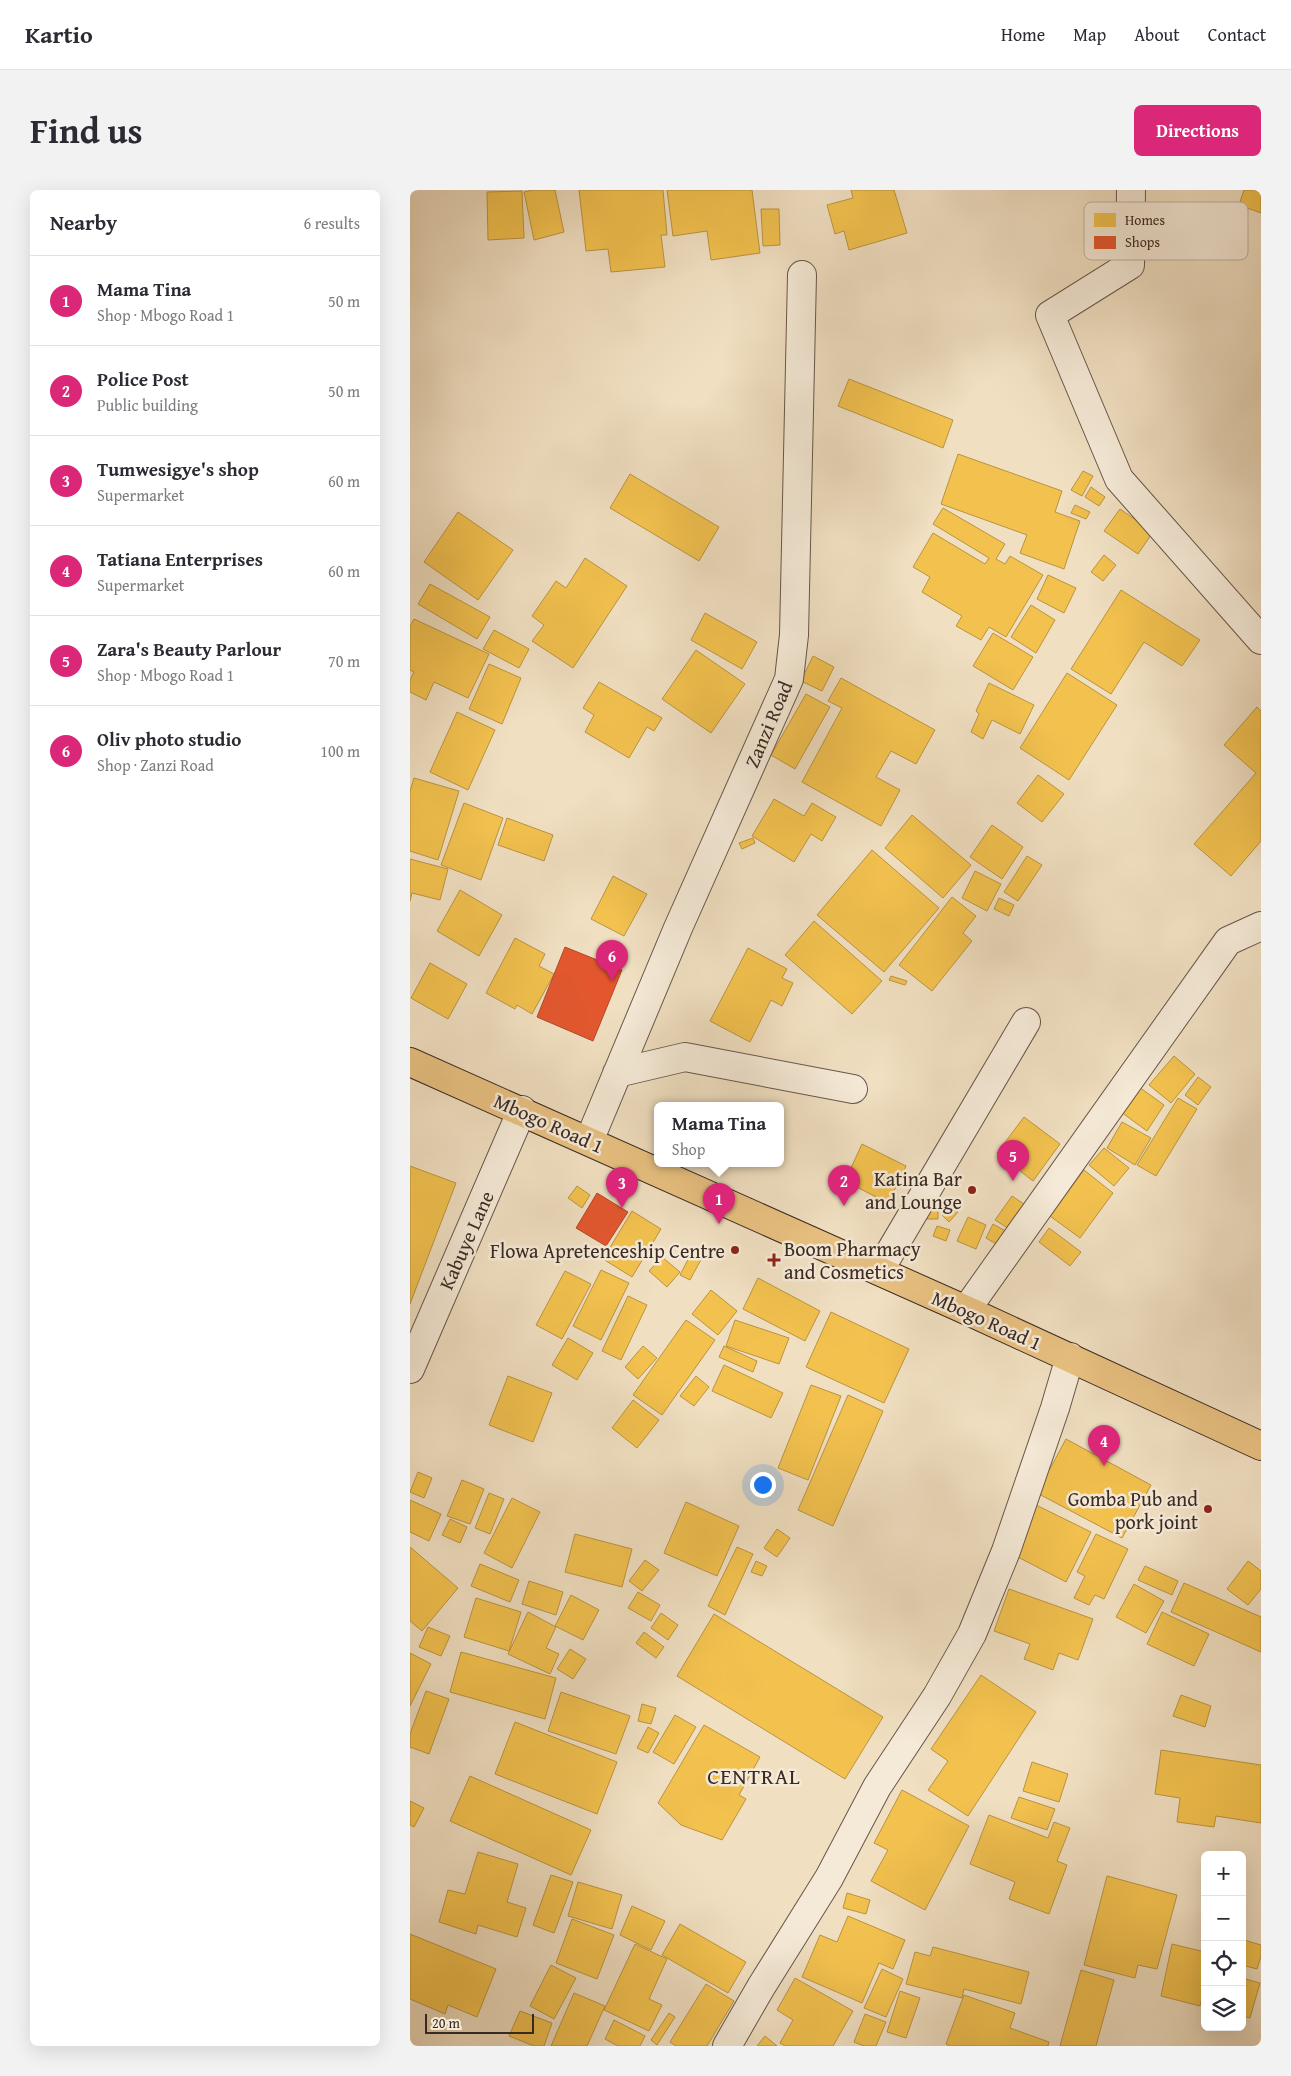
<!DOCTYPE html>
<html lang="en">
<head>
<meta charset="utf-8">
<style>
  body { margin:0; font-family:"Gentium Book Plus",serif; background:#f2f2f3; color:#2b2b33 }
  .controls { position:absolute; right:15px; bottom:15px; display:grid; overflow:hidden; border-radius:8px; box-shadow:0 5px 20px #0002 }
  .controls button { width:45px; height:45px; display:grid; place-items:center; padding:0; border:0; border-bottom:1px solid #e1e1e2; background:#fff; color:#2b2b33; font:25px sans-serif }
  .scale { position:absolute; left:15px; bottom:12px; width:109px; box-sizing:border-box; padding-left:5px; border:2px solid #392923; border-top:0; font-size:14px; line-height:18px; white-space:nowrap; color:#392923; -webkit-text-stroke:4px #f5ead7; paint-order:stroke }
  .you { position:absolute; left:352px; top:1294px; width:18px; height:18px; margin:-12px; border:4px solid #fff; border-radius:50%; background:#1a73e8; box-shadow:0 0 0 8px #1a73e833 }
  .badge { display:grid; place-items:center; width:32px; height:32px; border-radius:50%; background:#db2777; color:#fff; font-size:16px; font-weight:700 }
  .pin { position:absolute; translate:-50% -41px; filter:drop-shadow(0 1px 2px #0008) }
  .pin::after { content:''; position:absolute; top:26px; width:18px; height:15px; background:inherit; clip-path:polygon(0 0,100% 0,50% 100%) }
  .popup { position:absolute; left:244px; top:912px; width:130px; height:65px; box-sizing:border-box; display:grid; place-content:center; border-radius:8px; background:#fff; filter:drop-shadow(0 1px 4px #0005); font-size:16px; white-space:nowrap; color:#7c7c81 }
  .popup b { font-size:19px; color:#2b2b33 }
  .popup::after { content:''; position:absolute; left:50%; top:100%; margin-left:-10px; border:10px solid transparent; border-top-color:#fff }
  .list { margin:0; padding:0; list-style:none }
  h2 { display:flex; justify-content:space-between; align-items:center; height:65px; margin:0; padding:0 20px; font-size:21px }
  h2 small { font-size:16px; font-weight:400; color:#7c7c81 }
  .list li { display:grid; grid-template-columns:32px 1fr auto; gap:15px; align-items:center; box-sizing:border-box; height:90px; padding:0 20px; border-top:1px solid #e1e1e2 }
  .list b { display:block; font-size:19px; white-space:nowrap }
  .list p { margin:0; font-size:16px; white-space:nowrap; color:#7c7c81 }
  .list em { font-size:16px; font-style:normal; color:#7c7c81 }
  .icon { flex:none; width:28px; height:28px; fill:none; stroke:currentColor; stroke-width:2; stroke-linecap:round; stroke-linejoin:round }
  .map { position:relative; flex:none; width:851px; height:1856px; overflow:hidden; border-radius:8px }
  header { display:flex; align-items:center; gap:30px; box-sizing:border-box; height:70px; padding:0 25px; background:#fff; border-bottom:1px solid #e1e1e2 }
  header strong { font-size:24px }
  nav { display:flex; gap:28px; margin-inline-start:auto; font-size:18px }
  .intro { display:flex; align-items:center; justify-content:space-between; box-sizing:border-box; height:120px; padding:0 30px }
  h1 { margin:0; font-size:35px }
  .button { padding:12px 22px; border-radius:8px; background:#db2777; color:#fff; font-size:18px; font-weight:700 }
  main { display:flex; gap:30px; padding:0 30px }
  aside { flex:1; background:#fff; border-radius:8px; box-shadow:0 5px 20px #0002 }
  .map>svg:first-child { display:block }
</style>
</head>
<body>
<header>
<strong>Kartio</strong>
<nav><a>Home</a><a>Map</a><a>About</a><a>Contact</a></nav>
</header>
<div class="intro"><h1>Find us</h1><a class="button">Directions</a></div>
<main>
<aside>
<h2>Nearby<small>6 results</small></h2>
<ul class="list">
<li><span class="badge">1</span><div><b>Mama Tina</b><p>Shop · Mbogo Road 1</p></div><em>50 m</em></li>
<li><span class="badge">2</span><div><b>Police Post</b><p>Public building</p></div><em>50 m</em></li>
<li><span class="badge">3</span><div><b>Tumwesigye's shop</b><p>Supermarket</p></div><em>60 m</em></li>
<li><span class="badge">4</span><div><b>Tatiana Enterprises</b><p>Supermarket</p></div><em>60 m</em></li>
<li><span class="badge">5</span><div><b>Zara's Beauty Parlour</b><p>Shop · Mbogo Road 1</p></div><em>70 m</em></li>
<li><span class="badge">6</span><div><b>Oliv photo studio</b><p>Shop · Zanzi Road</p></div><em>100 m</em></li>
</ul>
</aside>
<div class="map">
<svg width="851" height="1856" viewBox="0 0 851 1856">
  <rect width="100%" height="100%" fill="#f0dfc1"/>
  <filter id="stains"><feTurbulence type="fractalNoise" baseFrequency=".004" numOctaves="4"/><feColorMatrix values="0 0 0 0 .2 0 0 0 0 .09 0 0 0 0 .02 0 0 0 .5 -.17"/></filter>
  <radialGradient id="worn" r=".72"><stop offset=".6" stop-color="#630" stop-opacity="0"/><stop offset="1" stop-color="#630" stop-opacity=".3"/></radialGradient>
  <path fill="#f2c14e" stroke="#ba9341" d="M 123,0 L 145,0 L 154,42 L 124,50 L 114,2 Z
    M 169,0 L 253,0 L 257,45 L 251,45 L 255,77 L 201,82 L 198,59 L 176,61 Z
    M 257,0 L 342,0 L 350,63 L 301,70 L 297,41 L 263,46 Z
    M 441,0 L 484,0 L 497,43 L 439,60 L 434,41 L 425,44 L 417,15 L 443,8 Z
    M 834,0 L 851,0 L 851,23 L 829,15 Z
    M 112,1 L 114,48 L 78,50 L 77,2 Z
    M 351,19 L 369,19 L 370,55 L 353,56 Z
    M 439,189 L 543,230 L 533,258 L 428,216 Z
    M 548,264 L 652,301 L 645,322 L 670,331 L 654,379 L 610,363 L 617,345 L 531,314 Z
    M 673,281 L 683,286 L 672,306 L 661,300 Z
    M 220,284 L 309,337 L 289,371 L 200,318 Z
    M 681,297 L 695,307 L 689,316 L 675,307 Z
    M 665,315 L 680,322 L 676,329 L 661,323 Z
    M 533,318 L 595,354 L 586,369 L 595,374 L 600,366 L 633,385 L 596,447 L 579,437 L 571,450 L 546,436 L 552,426 L 512,402 L 520,387 L 503,377 L 523,343 L 575,374 L 579,368 L 523,334 Z
    M 710,319 L 743,342 L 728,364 L 694,341 Z
    M 48,322 L 103,360 L 68,410 L 14,372 Z
    M 694,365 L 706,375 L 693,391 L 681,382 Z
    M 175,368 L 217,396 L 163,478 L 122,451 L 134,435 L 122,426 L 146,391 L 156,398 Z
    M 638,385 L 666,398 L 654,423 L 627,409 Z
    M 20,394 L 80,427 L 67,449 L 8,414 Z
    M 711,400 L 790,450 L 772,476 L 734,452 L 701,504 L 661,479 Z
    M 621,415 L 645,430 L 626,463 L 601,447 Z
    M 295,423 L 347,452 L 332,479 L 281,450 Z
    M 4,429 L 79,464 L 58,508 L 24,492 L 16,510 L 0,502 L 0,490 L 4,482 L 0,480 L 0,436 Z
    M 84,440 L 119,459 L 109,478 L 73,459 Z
    M 583,443 L 623,467 L 603,500 L 563,476 Z
    M 286,460 L 335,494 L 301,543 L 252,509 Z
    M 403,466 L 424,477 L 412,501 L 391,491 Z
    M 79,474 L 111,488 L 92,534 L 59,519 Z
    M 657,483 L 707,515 L 659,590 L 610,558 Z
    M 431,488 L 525,540 L 506,574 L 481,561 L 466,587 L 490,600 L 471,636 L 392,592 L 432,518 L 418,511 Z
    M 189,492 L 252,528 L 244,541 L 237,537 L 219,568 L 175,542 L 184,525 L 173,518 Z
    M 579,493 L 624,515 L 610,544 L 582,530 L 573,549 L 561,542 L 569,524 L 566,521 Z
    M 396,504 L 420,517 L 385,579 L 361,565 Z
    M 847,517 L 851,521 L 851,651 L 821,686 L 784,654 L 846,583 L 814,555 Z
    M 47,522 L 85,540 L 58,600 L 20,582 Z
    M 628,585 L 654,604 L 632,632 L 607,613 Z
    M 4,588 L 49,601 L 28,670 L 0,661 L 0,601 Z
    M 364,609 L 394,626 L 402,613 L 426,627 L 412,651 L 401,644 L 384,672 L 342,646 Z
    M 54,613 L 93,628 L 71,690 L 31,675 Z
    M 502,625 L 561,675 L 533,708 L 475,658 Z
    M 97,628 L 143,645 L 134,671 L 88,655 Z
    M 582,635 L 613,657 L 592,689 L 560,667 Z
    M 343,648 L 345,653 L 332,659 L 329,653 Z
    M 462,660 L 529,718 L 474,782 L 407,725 Z
    M 617,666 L 632,675 L 608,711 L 594,702 Z
    M 0,669 L 38,679 L 30,710 L 2,703 L 0,711 Z
    M 565,681 L 591,694 L 577,721 L 552,708 Z
    M 203,686 L 237,704 L 214,746 L 181,729 Z
    M 50,700 L 92,725 L 69,766 L 27,741 Z
    M 542,707 L 566,726 L 553,743 L 562,751 L 522,801 L 489,775 Z
    M 589,708 L 604,715 L 599,726 L 584,719 Z
    M 404,731 L 472,791 L 442,824 L 375,765 Z
    M 105,748 L 135,764 L 129,776 L 144,784 L 122,824 L 107,815 L 105,819 L 76,803 Z
    M 338,758 L 377,779 L 372,788 L 383,793 L 372,816 L 361,810 L 340,852 L 300,831 Z
    M 20,773 L 57,794 L 38,829 L 1,808 Z
    M 481,786 L 497,791 L 495,795 L 479,790 Z
    M 764,866 L 785,884 L 761,913 L 739,895 Z
    M 788,887 L 801,897 L 788,915 L 775,905 Z
    M 729,897 L 754,915 L 737,941 L 711,922 Z
    M 768,908 L 787,919 L 746,986 L 727,975 Z
    M 614,927 L 650,954 L 623,991 L 587,963 Z
    M 712,932 L 741,948 L 725,975 L 697,958 Z
    M 452,954 L 496,976 L 478,1013 L 435,991 Z
    M 694,958 L 719,978 L 704,996 L 679,975 Z
    M 0,976 L 46,993 L 0,1114 Z
    M 674,980 L 703,1003 L 670,1048 L 640,1026 Z
    M 167,996 L 180,1005 L 172,1018 L 158,1008 Z
    M 602,1006 L 617,1016 L 601,1040 L 585,1030 Z
    M 541,1015 L 548,1022 L 539,1032 L 532,1025 Z
    M 515,1019 L 528,1019 L 528,1029 L 515,1029 Z
    M 222,1021 L 251,1039 L 222,1087 L 193,1069 Z
    M 558,1027 L 576,1035 L 566,1059 L 547,1051 Z
    M 583,1034 L 601,1044 L 593,1058 L 576,1048 Z
    M 527,1036 L 540,1040 L 536,1051 L 523,1046 Z
    M 639,1038 L 671,1062 L 660,1076 L 629,1052 Z
    M 284,1058 L 294,1064 L 280,1090 L 270,1085 Z
    M 252,1067 L 270,1082 L 257,1097 L 239,1081 Z
    M 191,1080 L 219,1093 L 191,1150 L 163,1136 Z
    M 155,1081 L 181,1094 L 152,1149 L 126,1135 Z
    M 348,1088 L 410,1121 L 395,1151 L 333,1119 Z
    M 301,1100 L 327,1121 L 308,1145 L 282,1124 Z
    M 218,1106 L 237,1115 L 211,1170 L 192,1161 Z
    M 421,1122 L 499,1159 L 474,1213 L 396,1177 Z
    M 276,1130 L 305,1150 L 252,1225 L 223,1205 Z
    M 325,1130 L 379,1148 L 369,1174 L 316,1156 Z
    M 158,1148 L 183,1163 L 167,1190 L 142,1175 Z
    M 233,1156 L 247,1168 L 228,1189 L 215,1177 Z
    M 314,1156 L 347,1171 L 343,1182 L 309,1167 Z
    M 314,1175 L 373,1203 L 361,1228 L 302,1201 Z
    M 98,1186 L 142,1203 L 123,1252 L 79,1235 Z
    M 286,1186 L 299,1197 L 284,1216 L 270,1206 Z
    M 401,1195 L 431,1206 L 398,1290 L 368,1278 Z
    M 438,1205 L 473,1221 L 423,1336 L 388,1320 Z
    M 223,1210 L 249,1230 L 227,1258 L 202,1238 Z
    M 656,1249 L 741,1295 L 712,1348 L 627,1303 Z
    M 8,1282 L 22,1288 L 14,1308 L 0,1302 Z
    M 52,1290 L 74,1299 L 60,1334 L 37,1326 Z
    M 79,1303 L 94,1309 L 80,1344 L 65,1338 Z
    M 102,1308 L 130,1322 L 102,1378 L 74,1363 Z
    M 0,1310 L 31,1324 L 19,1351 L 0,1342 Z
    M 276,1312 L 329,1336 L 307,1386 L 254,1363 Z
    M 624,1314 L 681,1342 L 656,1392 L 600,1363 Z
    M 40,1329 L 57,1337 L 50,1353 L 32,1345 Z
    M 367,1339 L 380,1348 L 367,1367 L 354,1358 Z
    M 165,1344 L 222,1359 L 212,1397 L 155,1382 Z
    M 686,1344 L 718,1359 L 694,1409 L 685,1405 L 679,1415 L 664,1408 L 675,1386 L 667,1382 Z
    M 0,1357 L 48,1398 L 12,1441 L 0,1431 Z
    M 327,1357 L 343,1364 L 315,1425 L 298,1416 Z
    M 235,1370 L 249,1380 L 232,1401 L 219,1391 Z
    M 346,1371 L 357,1376 L 352,1386 L 341,1382 Z
    M 838,1371 L 851,1381 L 851,1399 L 838,1415 L 817,1399 Z
    M 70,1374 L 109,1390 L 100,1412 L 61,1396 Z
    M 735,1376 L 768,1391 L 762,1405 L 728,1390 Z
    M 119,1391 L 153,1402 L 146,1425 L 112,1414 Z
    M 774,1393 L 851,1427 L 851,1462 L 761,1422 Z
    M 724,1394 L 754,1411 L 736,1443 L 706,1427 Z
    M 599,1399 L 683,1429 L 668,1470 L 649,1463 L 643,1480 L 614,1469 L 620,1454 L 584,1441 Z
    M 228,1402 L 250,1415 L 241,1431 L 218,1418 Z
    M 161,1405 L 189,1420 L 173,1450 L 145,1436 Z
    M 66,1408 L 111,1422 L 99,1461 L 54,1447 Z
    M 118,1422 L 146,1437 L 136,1458 L 149,1464 L 140,1484 L 98,1464 Z
    M 752,1422 L 799,1444 L 784,1476 L 737,1454 Z
    M 251,1423 L 268,1435 L 258,1450 L 241,1438 Z
    M 304,1424 L 473,1527 L 435,1589 L 267,1486 Z
    M 18,1437 L 40,1446 L 31,1466 L 9,1457 Z
    M 234,1442 L 254,1457 L 246,1468 L 226,1453 Z
    M 160,1459 L 176,1469 L 163,1489 L 147,1479 Z
    M 51,1462 L 146,1488 L 135,1529 L 40,1502 Z
    M 0,1463 L 21,1474 L 0,1516 Z
    M 571,1485 L 626,1522 L 558,1626 L 518,1600 L 538,1571 L 521,1559 Z
    M 16,1501 L 39,1509 L 19,1564 L 0,1557 L 0,1544 Z
    M 151,1502 L 220,1526 L 206,1564 L 138,1541 Z
    M 771,1505 L 801,1516 L 795,1537 L 763,1526 Z
    M 232,1514 L 246,1518 L 241,1534 L 228,1531 Z
    M 265,1525 L 286,1537 L 264,1574 L 243,1562 Z
    M 105,1532 L 207,1572 L 187,1624 L 85,1584 Z
    M 294,1535 L 350,1567 L 329,1605 L 336,1609 L 312,1650 L 271,1635 L 248,1613 Z
    M 238,1537 L 249,1543 L 238,1563 L 227,1558 Z
    M 751,1560 L 851,1575 L 851,1633 L 806,1626 L 804,1637 L 767,1632 L 770,1608 L 745,1604 Z
    M 622,1572 L 658,1584 L 649,1612 L 613,1601 Z
    M 60,1586 L 181,1640 L 161,1685 L 40,1631 Z
    M 492,1600 L 559,1636 L 515,1720 L 461,1691 L 478,1660 L 464,1653 Z
    M 609,1607 L 645,1619 L 637,1640 L 601,1628 Z
    M 0,1611 L 14,1618 L 4,1637 L 0,1635 Z
    M 579,1625 L 638,1648 L 644,1632 L 660,1638 L 647,1671 L 657,1675 L 639,1724 L 599,1709 L 605,1692 L 560,1674 Z
    M 68,1662 L 108,1674 L 97,1712 L 116,1718 L 107,1747 L 68,1735 L 66,1744 L 29,1732 L 38,1700 L 55,1704 Z
    M 141,1685 L 163,1692 L 144,1743 L 123,1735 Z
    M 697,1686 L 767,1705 L 747,1779 L 728,1775 L 725,1788 L 674,1775 Z
    M 168,1692 L 212,1705 L 202,1739 L 158,1726 Z
    M 437,1703 L 460,1710 L 456,1724 L 433,1718 Z
    M 222,1716 L 255,1731 L 241,1760 L 210,1745 Z
    M 438,1726 L 495,1750 L 483,1779 L 469,1773 L 452,1813 L 392,1787 L 410,1745 L 427,1752 Z
    M 162,1729 L 204,1745 L 187,1789 L 146,1773 Z
    M 270,1734 L 336,1772 L 318,1803 L 252,1765 Z
    M 0,1744 L 86,1779 L 67,1827 L 38,1815 L 35,1824 L 0,1809 Z
    M 834,1750 L 851,1755 L 851,1766 L 847,1779 L 832,1775 Z
    M 225,1754 L 257,1769 L 239,1809 L 252,1815 L 239,1841 L 194,1820 Z
    M 762,1754 L 795,1762 L 795,1793 L 790,1816 L 751,1806 Z
    M 523,1757 L 619,1782 L 611,1814 L 554,1799 L 552,1808 L 496,1794 L 505,1762 L 520,1766 Z
    M 141,1775 L 166,1788 L 144,1829 L 120,1816 Z
    M 472,1779 L 493,1789 L 476,1827 L 454,1818 Z
    M 671,1780 L 704,1790 L 686,1856 L 650,1856 Z
    M 385,1788 L 443,1821 L 423,1856 L 375,1856 L 370,1853 L 383,1830 L 367,1820 Z
    M 832,1788 L 850,1793 L 840,1828 L 832,1826 Z
    M 296,1794 L 324,1811 L 297,1856 L 266,1856 L 260,1852 Z
    M 490,1801 L 510,1808 L 496,1848 L 477,1842 Z
    M 164,1803 L 195,1816 L 177,1856 L 141,1856 Z
    M 554,1805 L 605,1823 L 600,1838 L 639,1852 L 638,1856 L 540,1856 L 536,1854 Z
    M 110,1821 L 142,1833 L 134,1856 L 124,1856 L 99,1846 Z
    M 259,1823 L 265,1827 L 247,1855 L 241,1850 Z
    M 455,1824 L 476,1832 L 466,1856 L 454,1856 L 444,1852 Z
    M 204,1830 L 235,1846 L 230,1856 L 208,1856 L 195,1849 Z
    M 355,1846 L 367,1856 L 347,1856 Z"/>
  <path fill="#e4572e" stroke="#b1492b" d="M 155,757 L 212,780 L 183,851 L 127,827 Z
    M 187,1003 L 218,1022 L 196,1056 L 166,1038 Z"/>
  <g fill="none" stroke-linecap="round" stroke-linejoin="round">
    <defs>
      <path id="minor" d="M 721,0 L 720,75 L 640,125 L 709,289 L 851,450
        M 207,883 L 275,867 L 443,899
        M 179,951 L 268,738 L 379,489 L 384,445 L 392,85
        M 469,1081 L 616,832
        M 556,1120 L 818,751 L 851,736
        M 0,1179 L 112,920
        M 317,1856 L 351,1797 L 419,1688 L 467,1597 L 527,1506 L 562,1444 L 596,1361 L 645,1218 L 660,1167"/>
      <path id="major" d="M 0,872 L 556,1120 L 851,1256"/>
    </defs>
    <use href="#minor" stroke="#67564a" stroke-width="30"/>
    <use href="#major" stroke="#392923" stroke-width="30"/>
    <use href="#minor" stroke="#f5ead7" stroke-width="28"/>
    <use href="#major" stroke="#e8c080" stroke-width="28"/>
  </g>
  <g fill="#8f2418" stroke="#f5ead7" stroke-width="2">
    <circle cx="562" cy="1000" r="5"/>
    <circle cx="325" cy="1060" r="5"/>
    <path d="M361.5 1062.5h5v5h5v5h-5v5h-5v-5h-5v-5h5z"/>
    <circle cx="798" cy="1319" r="5"/>
  </g>
  <g text-anchor="middle" dominant-baseline="central" stroke-width="5" stroke-linejoin="round" paint-order="stroke">
    <g font-size="20" fill="#392923" stroke="#f5ead7">
      <text transform="translate(358 534) rotate(-67)">Zanzi Road</text>
      <text transform="translate(139 933) rotate(24)">Mbogo Road 1</text>
      <text transform="translate(56 1050) rotate(-66)">Kabuye Lane</text>
      <text transform="translate(577 1130) rotate(24)">Mbogo Road 1</text>
    </g>
    <g font-size="20" fill="#392923" stroke="#f5ead7" text-anchor="end">
      <text x="552" y="988">Katina Bar<tspan x="552" dy="23">and Lounge</tspan></text>
      <text x="374" y="1058" text-anchor="start">Boom Pharmacy<tspan x="374" dy="23">and Cosmetics</tspan></text>
      <text x="315" y="1060">Flowa Apretenceship Centre</text>
      <text x="788" y="1308">Gomba Pub and<tspan x="788" dy="23">pork joint</tspan></text>
    </g>
    <g font-size="22" letter-spacing="1" fill="#392923" stroke="#f5ead7">
      <text x="344" y="1586">CENTRAL</text>
    </g>
  </g>
  <rect x="674" y="12" width="164" height="58" rx="8" fill="#f5ead7" stroke="#bdb0a1" stroke-width="1"/>
  <rect x="684" y="23" width="22" height="14" fill="#f2c14e"/>
  <rect x="684" y="46" width="22" height="13" fill="#e4572e"/>
  <g font-size="14" fill="#392923">
    <text x="715" y="35">Homes</text>
    <text x="715" y="57">Shops</text>
  </g>
  <rect width="100%" height="100%" filter="url(#stains)"/>
  <rect width="100%" height="100%" fill="url(#worn)"/>
</svg>
<div class="controls">
<button>+</button>
<button>−</button>
<button><svg class="icon" aria-label="locate" viewBox="0 0 24 24"><circle cx="12" cy="12" r="6"/><path d="M12 2v4M12 18v4M2 12h4M18 12h4"/></svg></button>
<button><svg class="icon" aria-label="layers" viewBox="0 0 24 24"><path d="M12 4l9 5-9 5-9-5zM3 14l9 5 9-5"/></svg></button>
</div>
<div class="scale">20 m</div>
<div class="you"></div>
<div class="pin badge" style="left:309px;top:1034px">1</div>
<div class="popup"><b>Mama Tina</b>Shop</div>
<div class="pin badge" style="left:434px;top:1016px">2</div>
<div class="pin badge" style="left:212px;top:1018px">3</div>
<div class="pin badge" style="left:694px;top:1276px">4</div>
<div class="pin badge" style="left:603px;top:991px">5</div>
<div class="pin badge" style="left:202px;top:791px">6</div>
</div>
</main>
</body>
</html>
